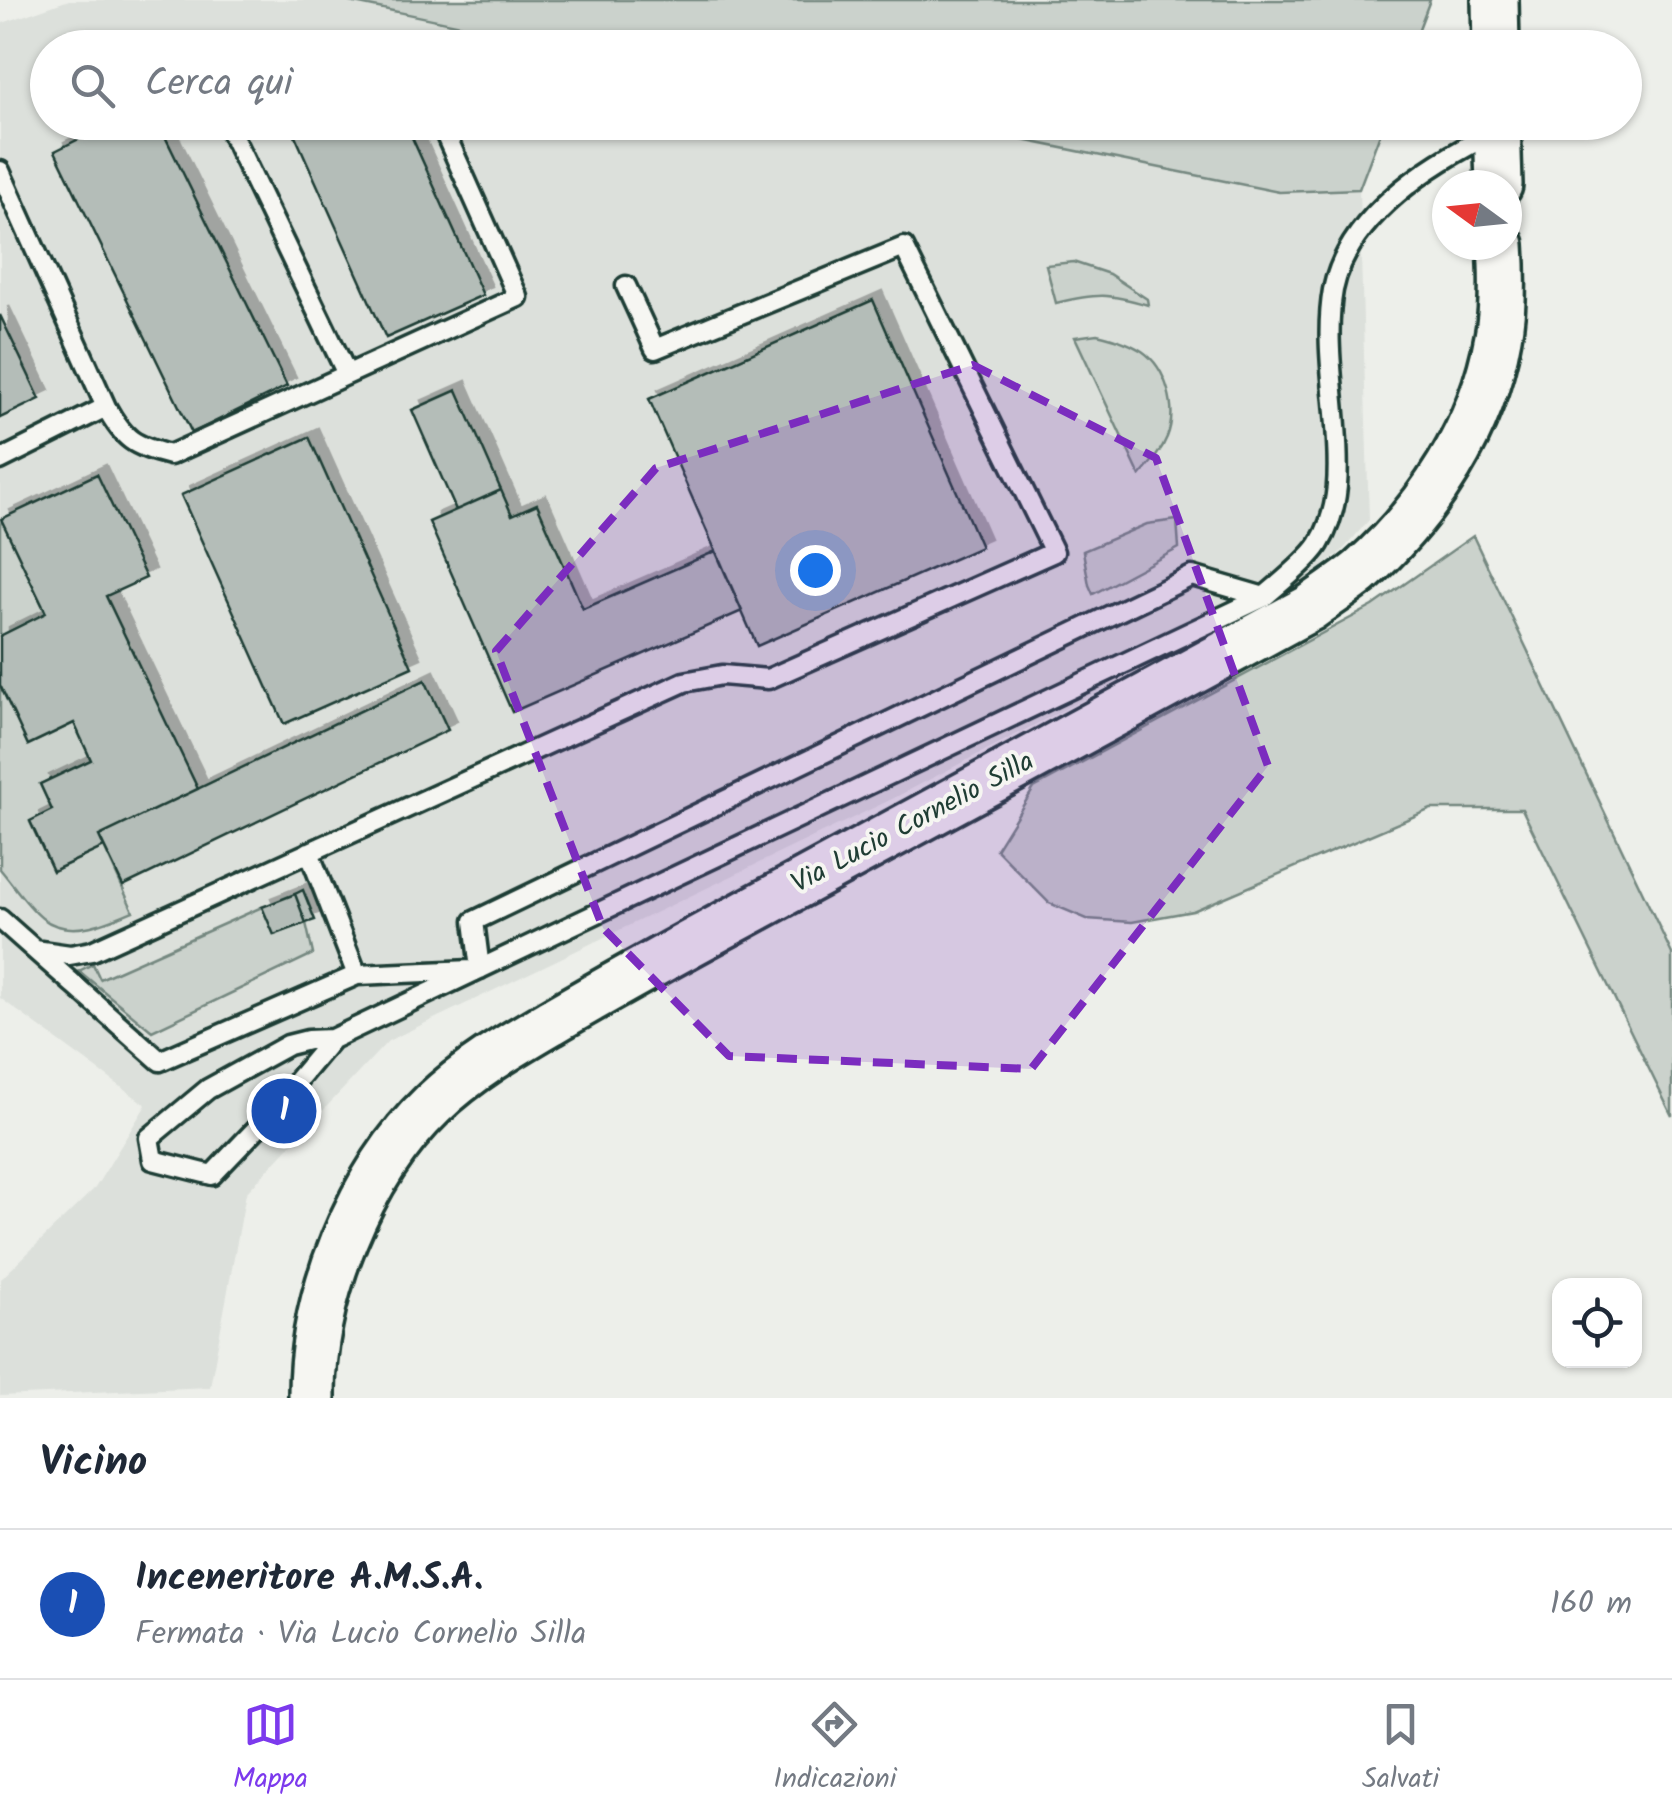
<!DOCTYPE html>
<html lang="it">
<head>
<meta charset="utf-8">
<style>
  body { margin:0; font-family:Kalam,sans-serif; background:#f6f6f7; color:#1f2937 }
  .controls { position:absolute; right:30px; bottom:30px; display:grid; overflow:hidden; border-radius:20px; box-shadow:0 2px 8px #0004 }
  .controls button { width:90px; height:90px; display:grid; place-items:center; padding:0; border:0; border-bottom:2px solid #e0e1e3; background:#fff; color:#1f2937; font:50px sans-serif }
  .compass { position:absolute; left:1432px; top:170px; width:90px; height:90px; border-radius:50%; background:#fff; box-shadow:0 2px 8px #0004; rotate:285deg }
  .you { position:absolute; left:815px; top:570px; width:35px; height:35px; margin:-25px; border:8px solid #fff; border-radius:50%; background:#1a73e8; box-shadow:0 0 0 15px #1a73e833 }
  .badge { display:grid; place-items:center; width:65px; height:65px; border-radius:50%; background:#7c3aed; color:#fff; font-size:32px; font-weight:700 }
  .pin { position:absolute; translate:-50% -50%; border:5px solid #fff; box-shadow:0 2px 10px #0006 }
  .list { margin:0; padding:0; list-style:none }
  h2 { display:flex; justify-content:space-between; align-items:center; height:130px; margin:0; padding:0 40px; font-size:42px }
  h2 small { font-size:32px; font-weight:400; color:#747a83 }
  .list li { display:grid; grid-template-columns:65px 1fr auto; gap:30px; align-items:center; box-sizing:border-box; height:150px; padding:0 40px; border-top:2px solid #e0e1e3 }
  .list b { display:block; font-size:38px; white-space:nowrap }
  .list p { margin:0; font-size:32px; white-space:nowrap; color:#747a83 }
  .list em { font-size:32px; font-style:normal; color:#747a83 }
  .icon { flex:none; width:55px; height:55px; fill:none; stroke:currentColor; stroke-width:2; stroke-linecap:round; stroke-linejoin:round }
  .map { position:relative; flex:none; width:1672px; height:1398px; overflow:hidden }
  .search { position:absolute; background:#fff; box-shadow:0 2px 8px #0004; left:30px; right:30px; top:30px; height:110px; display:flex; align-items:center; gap:25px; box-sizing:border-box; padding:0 35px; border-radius:55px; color:#747a83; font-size:38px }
  .sheet { height:280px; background:#fff }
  nav { display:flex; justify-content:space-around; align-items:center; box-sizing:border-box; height:140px; border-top:2px solid #e0e1e3; background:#fff; font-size:28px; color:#747a83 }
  nav a { display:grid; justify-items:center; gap:5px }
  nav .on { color:#7c3aed }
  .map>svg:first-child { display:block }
</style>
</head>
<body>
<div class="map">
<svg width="1672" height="1398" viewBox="0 0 1672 1398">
  <defs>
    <filter id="shadow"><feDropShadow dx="9" dy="-9" stdDeviation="0" flood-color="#0004"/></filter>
  </defs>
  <rect width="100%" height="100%" fill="#edefea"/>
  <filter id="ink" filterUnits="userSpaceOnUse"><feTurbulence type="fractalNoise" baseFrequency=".01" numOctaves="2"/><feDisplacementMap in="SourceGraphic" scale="20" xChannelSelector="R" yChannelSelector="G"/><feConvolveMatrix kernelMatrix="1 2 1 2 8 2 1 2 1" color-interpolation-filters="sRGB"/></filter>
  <g filter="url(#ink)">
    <path fill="#dce0db" d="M 69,0 L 339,0 L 572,47 L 48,48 L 48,122 L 939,123 L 1279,192 L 1359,189 L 1369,520 L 1342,551 L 1296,589 L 892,799 L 388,1041 L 246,1193 L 210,1387 L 0,1396 L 0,1280 L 95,1188 L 146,1105 L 0,998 L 0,24 Z"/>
    <path fill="#cbd2cc" stroke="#758880" stroke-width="2.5" d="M 340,0 L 1430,0 L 1412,47 L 572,48 Z
      M 939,123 L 1384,123 L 1359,189 L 1279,192 Z
      M 1073,262 L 1109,274 L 1147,299 L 1148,305 C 1107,293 1098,293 1056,303 L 1046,265 Z
      M 1097,334 C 1113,338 1128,342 1142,351 C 1167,368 1178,410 1167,437 C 1161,452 1150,464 1140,476 L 1075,337 Z
      M 2,520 L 46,613 L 0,636 L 0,525 Z
      M 1177,520 L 1179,548 L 1093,594 L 1089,585 L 1083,551 L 1147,524 Z
      M 1473,536 L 1672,954 L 1672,1116 L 1522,809 L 1431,809 L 1193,911 L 1132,922 L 1087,919 L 1049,903 L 996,849 L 1034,788 L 1373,606 Z
      M 0,685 L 28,745 L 74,723 L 91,760 L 40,784 L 52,810 L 30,822 L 53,871 L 104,847 L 133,911 C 105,923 69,939 42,918 C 26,905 13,884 0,869 Z
      M 262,907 L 274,935 L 306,923 L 313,954 L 152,1031 L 79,971 L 93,964 L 100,979 Z"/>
    <path fill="#b4bdb8" stroke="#1f3d34" stroke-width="2.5" filter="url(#shadow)" d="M 113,122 L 158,122 L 287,386 L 192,433 L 55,151 Z
      M 289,122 L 405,122 L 483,295 L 386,338 Z
      M 873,300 L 981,547 L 757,646 L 649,399 Z
      M 0,315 L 40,399 L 0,418 Z
      M 457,390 L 501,490 L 456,510 L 412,410 Z
      M 309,437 L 412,667 L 284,724 L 181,495 Z
      M 97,474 L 146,578 L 106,596 L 198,789 L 99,836 L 104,847 L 53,871 L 30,821 L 52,810 L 40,784 L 91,760 L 74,723 L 28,745 L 0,685 L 0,636 L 46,613 L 1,519 Z
      M 501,490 L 512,515 L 537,504 L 583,609 L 716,551 L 742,611 L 512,712 L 429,522 Z
      M 425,680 L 448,730 L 123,886 L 99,836 Z
      M 303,890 L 315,920 L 306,923 L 295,894 Z
      M 295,894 L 306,923 L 274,935 L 262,907 Z"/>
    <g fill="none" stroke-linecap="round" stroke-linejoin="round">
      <defs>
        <path id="service" d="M 226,122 L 347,374
          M 0,171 L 106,407 L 0,460
          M 106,407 C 124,440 134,446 170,455 L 518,297 L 440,122
          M 309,852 L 357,975
          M 0,919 L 160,1061 L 357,975 L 472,970
          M 35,950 L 70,955 L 92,951 L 684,682 L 722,675 L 768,679 L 1054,552 L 904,247 L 655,349 L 626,286
          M 480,969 L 474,921 L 1192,576 L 1264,597
          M 332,1039 L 259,1126 L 212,1175 L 153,1160 L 149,1138 L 208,1089 L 288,1045 L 308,1040 L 332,1039 L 1264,597 C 1279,584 1309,560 1319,544 C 1341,508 1339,467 1336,426 C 1333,382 1325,335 1333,290 C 1348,215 1433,162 1497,131"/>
        <path id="tertiary" d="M 1495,0 L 1496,48
          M 1497,122 L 1499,185
          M 312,1398 C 311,1297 359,1175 433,1104 C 467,1071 510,1046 551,1022 C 614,985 678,950 743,915 C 932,812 1121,710 1310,608 C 1326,596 1344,585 1360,572 C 1429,511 1482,429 1498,337 C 1504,307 1503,275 1501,245"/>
      </defs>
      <use href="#service" stroke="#1f3d34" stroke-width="25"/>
      <use href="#tertiary" stroke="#1f3d34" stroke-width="52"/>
      <use href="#service" stroke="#f6f6f2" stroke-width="18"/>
      <use href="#tertiary" stroke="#f6f6f2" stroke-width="45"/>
    </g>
  </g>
  <path fill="#7b2cbf" fill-opacity="0.2" stroke="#7b2cbf" stroke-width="8" stroke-dasharray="20 12" stroke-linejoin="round" d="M 973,365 L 1156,458 L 1268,766 L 1031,1069 L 729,1056 L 603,928 L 496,651 L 656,468 Z"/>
  <g text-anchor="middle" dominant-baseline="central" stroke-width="8" stroke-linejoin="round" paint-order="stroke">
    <g font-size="28" fill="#1f3d34" stroke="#f6f6f2">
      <text transform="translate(913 823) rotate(-28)">Via Lucio Cornelio Silla</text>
    </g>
  </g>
</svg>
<div class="controls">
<button><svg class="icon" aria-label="locate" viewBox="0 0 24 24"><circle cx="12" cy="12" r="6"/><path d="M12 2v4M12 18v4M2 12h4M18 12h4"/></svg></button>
</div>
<svg class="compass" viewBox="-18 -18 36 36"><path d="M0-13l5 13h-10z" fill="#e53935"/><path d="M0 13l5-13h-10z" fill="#747a83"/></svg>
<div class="you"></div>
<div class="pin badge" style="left:284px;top:1111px;background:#1a4fb4">1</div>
<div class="search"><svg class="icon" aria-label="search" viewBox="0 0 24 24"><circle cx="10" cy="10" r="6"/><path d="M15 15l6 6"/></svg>Cerca qui</div>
</div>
<section class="sheet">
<h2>Vicino<small></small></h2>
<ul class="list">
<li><span class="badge" style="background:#1a4fb4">1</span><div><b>Inceneritore A.M.S.A.</b><p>Fermata · Via Lucio Cornelio Silla</p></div><em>160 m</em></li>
</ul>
</section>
<nav>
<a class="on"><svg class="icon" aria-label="map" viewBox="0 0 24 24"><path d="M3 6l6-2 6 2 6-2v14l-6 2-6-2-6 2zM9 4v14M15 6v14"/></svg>Mappa</a>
<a><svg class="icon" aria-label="directions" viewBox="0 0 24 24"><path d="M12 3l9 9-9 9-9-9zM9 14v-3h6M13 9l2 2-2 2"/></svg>Indicazioni</a>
<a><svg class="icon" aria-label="saved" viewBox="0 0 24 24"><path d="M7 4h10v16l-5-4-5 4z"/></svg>Salvati</a>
</nav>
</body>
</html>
